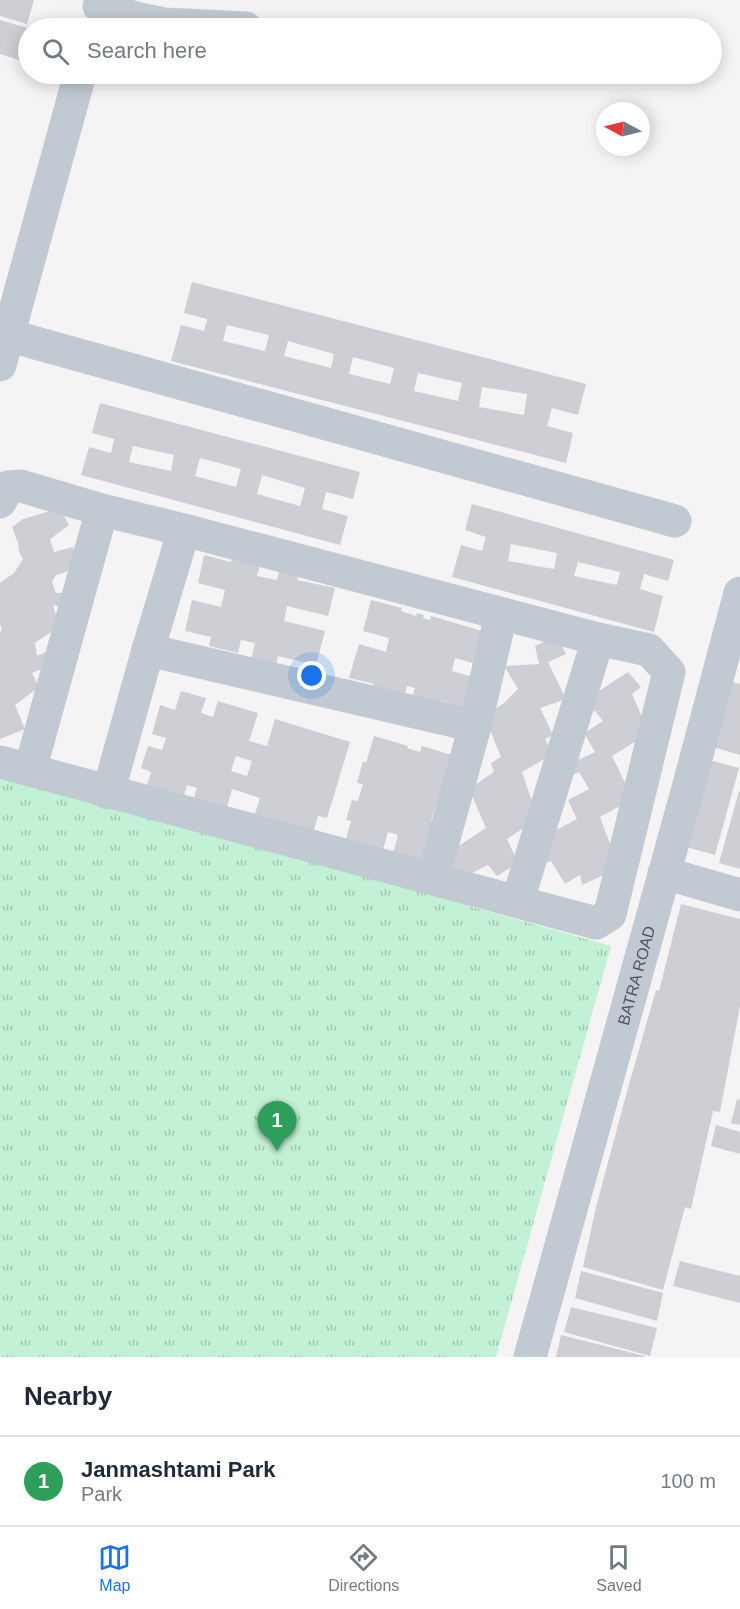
<!DOCTYPE html>
<html lang="en">
<head>
<meta charset="utf-8">
<style>
  body { margin:0; font-family:Helvetica,sans-serif; background:#f6f6f7; color:#1f2937 }
  .compass { position:absolute; left:596px; top:102px; width:54px; height:54px; border-radius:50%; background:#fff; box-shadow:0 3px 15px #0003; rotate:277deg }
  .you { position:absolute; left:312px; top:676px; width:21px; height:21px; margin:-15px; border:4px solid #fff; border-radius:50%; background:#1a73e8; box-shadow:0 0 0 9px #1a73e833 }
  .badge { display:grid; place-items:center; width:39px; height:39px; border-radius:50%; background:#1a73e8; color:#fff; font-size:20px; font-weight:700 }
  .pin { position:absolute; translate:-50% -50px; filter:drop-shadow(0 2px 3px #0008) }
  .pin::after { content:''; position:absolute; top:32px; width:21px; height:18px; background:inherit; clip-path:polygon(0 0,100% 0,50% 100%) }
  .list { margin:0; padding:0; list-style:none }
  h2 { display:flex; justify-content:space-between; align-items:center; height:78px; margin:0; padding:0 24px; font-size:26px }
  h2 small { font-size:20px; font-weight:400; color:#747a83 }
  .list li { display:grid; grid-template-columns:39px 1fr auto; gap:18px; align-items:center; box-sizing:border-box; height:90px; padding:0 24px; border-top:2px solid #e0e1e3 }
  .list b { display:block; font-size:22px; white-space:nowrap }
  .list p { margin:0; font-size:20px; white-space:nowrap; color:#747a83 }
  .list em { font-size:20px; font-style:normal; color:#747a83 }
  .icon { flex:none; width:33px; height:33px; fill:none; stroke:currentColor; stroke-width:2; stroke-linecap:round; stroke-linejoin:round }
  .map { position:relative; flex:none; width:740px; height:1357px; overflow:hidden }
  .search { position:absolute; background:#fff; box-shadow:0 3px 15px #0003; left:18px; right:18px; top:18px; height:66px; display:flex; align-items:center; gap:15px; box-sizing:border-box; padding:0 21px; border-radius:33px; color:#747a83; font-size:22px }
  .sheet { height:168px; background:#fff }
  nav { display:flex; justify-content:space-around; align-items:center; box-sizing:border-box; height:84px; border-top:2px solid #e0e1e3; background:#fff; font-size:16px; color:#747a83 }
  nav a { display:grid; justify-items:center; gap:3px }
  nav .on { color:#1a73e8 }
  .map>svg:first-child { display:block }
</style>
</head>
<body>
<div class="map">
<svg width="740" height="1357" viewBox="0 0 740 1357">
  <defs>
    <pattern id="park-tufts" width="24" height="20" patternUnits="userSpaceOnUse" patternTransform="scale(1.5)"><rect width="24" height="20" fill="#c3f1d5"/><path d="M3 7l-1-3M5 7V3M7 7l1-3M15 17l-1-3M17 17v-4M19 17l1-3" fill="none" stroke="#a0c6b0"/></pattern>
  </defs>
  <rect width="100%" height="100%" fill="#f5f3f3"/>
  <path fill="url(#park-tufts)" d="M 0,773 L 611,946 L 496,1357 L 0,1357 Z"/>
  <path fill="#cdcfd5" fill-rule="evenodd" d="M 0,0 L 34,0 L 27,24 L 0,16 Z
    M 0,20 L 28,28 L 28,54 L 26,62 L 0,54 Z
    M 192,282 L 586,384 L 578,415 L 552,408 L 547,426 L 573,433 L 566,463 L 171,361 L 181,325 L 204,331 L 207,319 L 184,313 ZM 227,325 L 269,335 L 265,351 L 223,341 ZM 288,341 L 334,354 L 331,368 L 284,356 ZM 353,357 L 394,368 L 390,384 L 349,374 ZM 418,373 L 462,383 L 458,401 L 414,391 ZM 482,387 L 527,394 L 524,415 L 479,407 Z
    M 100,403 L 360,472 L 353,499 L 326,492 L 322,509 L 348,516 L 340,545 L 81,475 L 89,447 L 111,453 L 114,439 L 92,433 ZM 133,446 L 174,455 L 171,471 L 129,462 ZM 200,458 L 241,469 L 236,487 L 195,476 ZM 262,475 L 305,488 L 300,506 L 257,494 Z
    M 472,504 L 674,560 L 668,581 L 644,574 L 640,589 L 663,596 L 654,632 L 452,577 L 461,545 L 482,551 L 486,537 L 465,530 ZM 511,544 L 557,553 L 554,569 L 508,561 ZM 578,562 L 620,572 L 617,585 L 574,576 Z
    M 60,508 L 69,525 L 50,539 L 54,552 L 73,547 L 78,562 L 66,572 L 56,575 L 52,582 L 56,593 L 68,593 L 62,609 L 53,604 L 55,613 L 59,617 L 51,632 L 35,643 L 37,656 L 51,650 L 50,666 L 32,673 L 39,687 L 15,705 L 25,729 L 0,739 L 0,632 L 2,630 L 0,624 L 0,583 L 14,573 L 23,559 L 19,552 L 18,543 L 12,527 L 23,519 Z
    M 204,555 L 231,562 L 232,557 L 261,563 L 257,576 L 277,580 L 280,568 L 299,572 L 297,580 L 335,588 L 328,616 L 287,606 L 284,621 L 325,631 L 316,665 L 278,656 L 276,665 L 251,660 L 255,643 L 241,640 L 238,653 L 209,646 L 211,637 L 185,631 L 192,600 L 221,607 L 225,590 L 198,583 Z
    M 371,600 L 402,608 L 401,611 L 416,616 L 417,613 L 424,615 L 423,618 L 430,620 L 431,616 L 489,633 L 480,665 L 455,658 L 452,671 L 476,678 L 468,708 L 442,701 L 439,709 L 411,701 L 415,688 L 407,686 L 404,698 L 372,690 L 374,684 L 349,678 L 359,644 L 386,652 L 389,638 L 363,631 Z
    M 557,636 L 566,654 L 548,662 L 566,699 L 540,708 L 553,735 L 545,739 L 553,754 L 522,772 L 538,819 L 507,839 L 518,863 L 497,876 L 488,865 L 458,880 L 448,853 L 486,828 L 469,789 L 494,772 L 491,763 L 501,757 L 484,716 L 504,703 L 518,689 L 504,666 L 539,664 L 535,646 Z
    M 628,672 L 641,687 L 632,694 L 649,733 L 612,756 L 633,799 L 600,817 L 619,868 L 582,885 L 580,875 L 565,884 L 551,861 L 534,867 L 545,836 L 577,819 L 568,800 L 589,789 L 579,772 L 570,776 L 563,767 L 595,752 L 584,733 L 603,721 L 595,711 L 585,712 L 580,703 Z
    M 731,682 L 740,684 L 740,755 L 713,747 Z
    M 181,691 L 206,698 L 201,713 L 213,717 L 218,701 L 258,713 L 249,741 L 267,746 L 275,719 L 350,742 L 327,818 L 318,816 L 310,843 L 255,814 L 260,798 L 232,789 L 224,818 L 191,808 L 197,788 L 187,785 L 181,806 L 144,795 L 151,772 L 141,768 L 148,746 L 162,750 L 166,738 L 152,734 L 160,705 L 175,710 ZM 236,756 L 252,761 L 247,776 L 231,771 Z
    M 374,736 L 408,746 L 407,748 L 420,752 L 422,746 L 462,758 L 447,808 L 436,805 L 431,820 L 443,824 L 425,874 L 390,864 L 398,835 L 388,832 L 380,860 L 343,849 L 351,821 L 346,820 L 352,800 L 358,801 L 363,784 L 357,783 L 363,761 L 366,763 Z
    M 709,760 L 739,768 L 715,855 L 686,847 Z
    M 739,791 L 740,791 L 740,869 L 719,863 Z
    M 681,904 L 740,919 L 740,1006 L 720,1112 L 713,1111 L 691,1209 L 685,1207 L 663,1290 L 583,1267 L 596,1207 L 628,1088 L 656,990 L 659,991 Z
    M 737,1099 L 740,1100 L 740,1125 L 731,1123 Z
    M 716,1125 L 740,1132 L 740,1154 L 711,1146 Z
    M 680,1261 L 740,1276 L 740,1303 L 673,1286 Z
    M 581,1271 L 663,1293 L 657,1321 L 575,1298 Z
    M 571,1307 L 657,1328 L 650,1356 L 564,1332 Z
    M 561,1335 L 645,1356 L 645,1357 L 556,1357 Z"/>
  <g fill="none" stroke-linecap="round" stroke-linejoin="round">
    <g stroke="#c1cad2" stroke-width="33">
      <path d="M 99,6 L 135,18 L 164,24 L 246,28"/>
      <path d="M 0,333 L 675,521"/>
      <path d="M 0,365 L 80,74"/>
      <path d="M 0,502 L 8,487 L 21,486 L 102,510 L 184,530 L 598,639 L 649,650 L 669,672 L 610,914 L 596,923 L 0,762"/>
      <path d="M 148,650 L 184,530"/>
      <path d="M 30,770 L 102,510"/>
      <path d="M 108,793 L 148,650 L 475,726"/>
      <path d="M 664,873 L 740,895"/>
      <path d="M 433,878 L 475,726 L 501,615"/>
      <path d="M 518,900 L 598,639"/>
      <path id="s1" d="M 530,1357 L 687,792 L 740,593"/>
    </g>
  </g>
  <g text-anchor="middle" dominant-baseline="central" stroke-width="4.5" stroke-linejoin="round" paint-order="stroke">
    <g font-size="16" fill="#4a5661" stroke="#fff">
      <text stroke="none"><textPath href="#s1" startOffset="396">BATRA ROAD</textPath></text>
    </g>
  </g>
</svg>
<svg class="compass" viewBox="-18 -18 36 36"><path d="M0-13l5 13h-10z" fill="#e53935"/><path d="M0 13l5-13h-10z" fill="#747a83"/></svg>
<div class="you"></div>
<div class="pin badge" style="left:277px;top:1151px;background:#2e9e5b">1</div>
<div class="search"><svg class="icon" aria-label="search" viewBox="0 0 24 24"><circle cx="10" cy="10" r="6"/><path d="M15 15l6 6"/></svg>Search here</div>
</div>
<section class="sheet">
<h2>Nearby<small></small></h2>
<ul class="list">
<li><span class="badge" style="background:#2e9e5b">1</span><div><b>Janmashtami Park</b><p>Park</p></div><em>100 m</em></li>
</ul>
</section>
<nav>
<a class="on"><svg class="icon" aria-label="map" viewBox="0 0 24 24"><path d="M3 6l6-2 6 2 6-2v14l-6 2-6-2-6 2zM9 4v14M15 6v14"/></svg>Map</a>
<a><svg class="icon" aria-label="directions" viewBox="0 0 24 24"><path d="M12 3l9 9-9 9-9-9zM9 14v-3h6M13 9l2 2-2 2"/></svg>Directions</a>
<a><svg class="icon" aria-label="saved" viewBox="0 0 24 24"><path d="M7 4h10v16l-5-4-5 4z"/></svg>Saved</a>
</nav>
</body>
</html>
